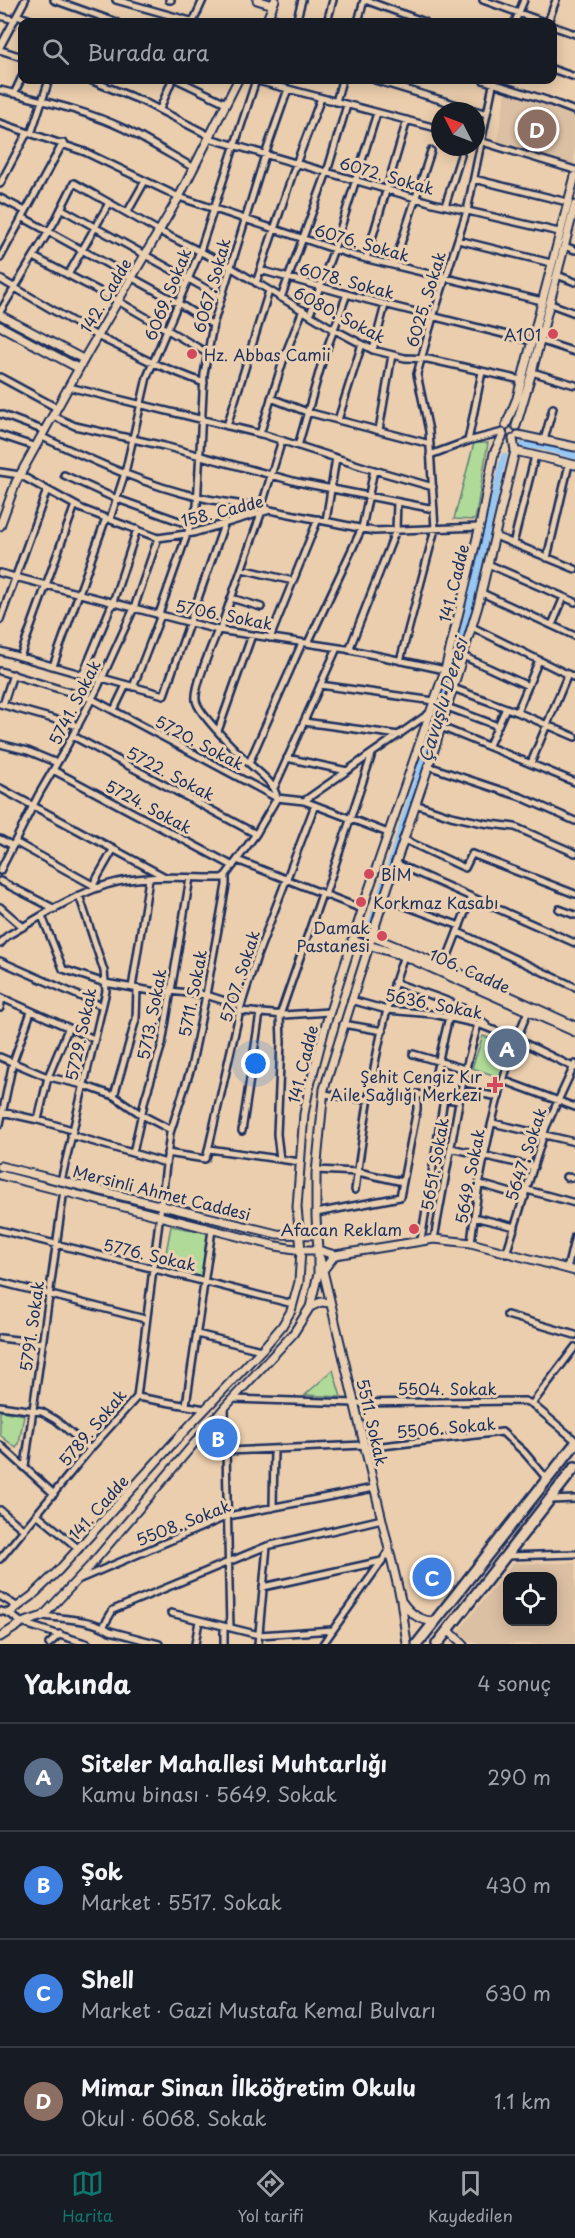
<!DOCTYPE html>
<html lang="tr">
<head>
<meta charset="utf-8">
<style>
  body { margin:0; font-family:"Playpen Sans",sans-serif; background:#20242c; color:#f1f3f6 }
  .controls { position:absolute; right:18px; bottom:18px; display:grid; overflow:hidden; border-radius:12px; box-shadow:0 3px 15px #0003 }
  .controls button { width:54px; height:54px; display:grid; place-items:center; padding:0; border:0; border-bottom:2px solid #363941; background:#171b24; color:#f1f3f6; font:30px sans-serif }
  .compass { position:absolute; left:431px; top:102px; width:54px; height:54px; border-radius:50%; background:#171b24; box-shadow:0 3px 15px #0003; rotate:312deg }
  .you { position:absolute; left:256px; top:1064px; width:21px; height:21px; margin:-15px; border:4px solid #fff; border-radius:50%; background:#1a73e8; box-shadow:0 0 0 9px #1a73e833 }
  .badge { display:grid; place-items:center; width:39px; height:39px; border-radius:50%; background:#0f766e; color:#fff; font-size:20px; font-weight:700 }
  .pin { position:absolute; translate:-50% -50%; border:3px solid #fff; box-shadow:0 2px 6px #0006 }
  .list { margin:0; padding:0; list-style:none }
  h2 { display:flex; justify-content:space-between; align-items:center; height:78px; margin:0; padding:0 24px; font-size:26px }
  h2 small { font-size:20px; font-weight:400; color:#9ea1a6 }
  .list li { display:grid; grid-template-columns:39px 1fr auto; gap:18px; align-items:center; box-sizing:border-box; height:108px; padding:0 24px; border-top:2px solid #363941 }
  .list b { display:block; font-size:22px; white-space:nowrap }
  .list p { margin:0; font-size:20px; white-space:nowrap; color:#9ea1a6 }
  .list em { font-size:20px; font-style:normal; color:#9ea1a6 }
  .icon { flex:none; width:33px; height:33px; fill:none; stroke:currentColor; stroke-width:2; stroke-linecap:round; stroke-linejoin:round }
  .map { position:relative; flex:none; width:575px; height:1644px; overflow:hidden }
  .search { position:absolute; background:#171b24; box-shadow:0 3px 15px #0003; left:18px; right:18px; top:18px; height:66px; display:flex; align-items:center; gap:15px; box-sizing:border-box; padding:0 21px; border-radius:12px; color:#9ea1a6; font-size:22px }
  .sheet { height:510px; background:#171b24 }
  nav { display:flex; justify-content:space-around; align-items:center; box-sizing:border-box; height:84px; border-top:2px solid #363941; background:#171b24; font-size:16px; color:#9ea1a6 }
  nav a { display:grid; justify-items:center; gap:3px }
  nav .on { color:#0f766e }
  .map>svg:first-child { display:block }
</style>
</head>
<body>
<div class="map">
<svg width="575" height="1644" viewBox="0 0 575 1644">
  <rect width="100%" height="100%" fill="#ebcead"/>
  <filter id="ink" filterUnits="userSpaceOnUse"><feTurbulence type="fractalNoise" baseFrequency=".0167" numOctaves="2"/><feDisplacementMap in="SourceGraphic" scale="12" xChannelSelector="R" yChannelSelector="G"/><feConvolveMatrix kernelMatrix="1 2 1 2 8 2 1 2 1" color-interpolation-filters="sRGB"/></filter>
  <g filter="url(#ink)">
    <path fill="#dcc0a4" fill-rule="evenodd" d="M 506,89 L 575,114 L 574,166 L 497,143 Z
      M 513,1563 L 575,1563 L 575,1644 L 480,1644 L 462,1638 L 458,1632 ZM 508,1576 L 552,1576 L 552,1622 L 508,1622 Z"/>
    <path fill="#afda97" stroke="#65847a" stroke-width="1.5" d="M 474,443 L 488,443 L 475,520 L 454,519 Z
      M 483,1036 L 504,1043 L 499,1059 L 508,1062 L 502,1078 L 472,1068 Z
      M 171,1226 L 213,1234 L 203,1279 L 163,1269 Z
      M 333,1370 L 341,1397 L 305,1395 Z
      M 0,1411 L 24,1415 L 19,1444 L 16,1448 L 0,1435 Z"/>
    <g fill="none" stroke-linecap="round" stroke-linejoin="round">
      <path stroke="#96c8f3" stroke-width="6" d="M 523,445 L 542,447 L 575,456
        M 366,940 L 464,630 L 504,456"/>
      <defs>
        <path id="street" d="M 54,0 L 116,22
          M 116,0 L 194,22
          M 169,0 L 171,0
          M 365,0 L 425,22
          M 483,0 L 544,22
          M 17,15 L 35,22
          M 0,16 L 15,20
          M 268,17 L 287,22
          M 193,22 L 203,0
          M 296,22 L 302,0
          M 327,22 L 333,0
          M 358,22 L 364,0
          M 515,22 L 524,0
          M 548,22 L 556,0
          M 552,26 L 575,34
          M 0,47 L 25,0
          M 0,50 L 22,57
          M 552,69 L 575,77
          M 90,80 L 142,101 L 210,136
          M 178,80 L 226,103
          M 254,80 L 440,129
          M 375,80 L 487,114
          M 483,80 L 546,100 L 575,111
          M 0,90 C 42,101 85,110 125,129 C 148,141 171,155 194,168
          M 14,94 L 22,77
          M 336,102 L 342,80
          M 160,109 L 172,80
          M 0,123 L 85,152 L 179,197 L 355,256 L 542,301
          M 31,134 L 49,80
          M 209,138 L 433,203 L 559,232
          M 476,140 L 575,170
          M 474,179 L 567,202
          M 0,184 L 27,133
          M 0,198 L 25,211
          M 445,206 L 461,155
          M 62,209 L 221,297
          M 127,213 L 145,181
          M 22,217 L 178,303 L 213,325
          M 458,240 L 551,263
          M 564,246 L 575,250
          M 34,257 L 118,301 L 207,353
          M 0,258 L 63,143
          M 366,259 L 407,120
          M 394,265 L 431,151
          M 260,270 L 368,300 L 531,341
          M 68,275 L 109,203
          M 557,275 L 575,282
          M 0,279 L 97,336 L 153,363 L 204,383
          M 256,283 L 296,164 L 321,98
          M 281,298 L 327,172 L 347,105
          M 548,303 L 575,313
          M 0,312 L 55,221 L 74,183 L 159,231 L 227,265 L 335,330 L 373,350 L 405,358 L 428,359 L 521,380
          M 310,314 L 334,249 L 377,113
          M 539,340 L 575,352
          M 373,350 L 385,305
          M 532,372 L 575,385
          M 0,377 L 57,408
          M 69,387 L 265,435 L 367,468 L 433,487
          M 271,398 L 307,412 L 430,444
          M 0,414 L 45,431
          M 53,416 L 75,426 L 164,446 L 297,482 L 434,509
          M 338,420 L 362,344
          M 227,426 L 269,291
          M 379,430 L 392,355
          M 260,434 L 285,355 L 303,310
          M 0,435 L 36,447
          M 42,437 C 92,460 144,485 198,497 C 221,502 245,505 268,509
          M 544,440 L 553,408
          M 468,441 L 482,372
          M 298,446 L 323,359 L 347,294
          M 430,455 L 468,441 L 503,432
          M 0,472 L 20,475 L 82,509 L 158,538 L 193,533 L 270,510 L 374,531 L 480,527
          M 64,475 L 112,497 L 190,525
          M 261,508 L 282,440
          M 110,519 L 125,473 L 147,377 L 200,251 L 256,80
          M 326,521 L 336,458
          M 495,536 L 575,569
          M 513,544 L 535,456
          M 547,558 L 569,464
          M 488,564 L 575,602
          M 242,569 L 293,581
          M 0,573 L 218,630 L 346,649 L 445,670
          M 482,593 L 575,636
          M 231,598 L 261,607
          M 159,614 L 197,506 L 204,374 L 213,325 L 265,155 L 288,89
          M 0,620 L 47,490
          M 552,625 L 564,597
          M 472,627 L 575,678
          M 218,630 C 212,645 194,686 196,700 C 197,713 241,756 252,766 C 263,776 274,783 277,798
          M 220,630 L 262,511
          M 270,638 L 318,519
          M 308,643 L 362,528 L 374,470
          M 349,650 L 396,530 L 397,502
          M 0,651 L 101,680
          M 463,656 L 528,686
          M 20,657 L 75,505
          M 400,661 L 435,529 L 429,431 L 417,374 L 433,317 L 467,211 L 494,80
          M 53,666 L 106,518
          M 0,671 L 92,699 L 277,798 L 304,801 L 388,833
          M 83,674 L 113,602 L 137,529
          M 102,678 L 164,695 L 225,522
          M 320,685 L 434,701
          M 133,687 L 161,615
          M 453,688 L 517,712 L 575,737
          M 0,704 L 78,726
          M 3,705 L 13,674
          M 447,707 L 498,726
          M 114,710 L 126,685
          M 517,712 L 539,660
          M 304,722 L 399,735
          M 441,727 L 575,782
          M 218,731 L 252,635
          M 73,736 L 256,834
          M 0,744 L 28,751 L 57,763
          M 489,745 L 506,708
          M 287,758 L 347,771
          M 249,763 L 302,643
          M 531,763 L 568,674
          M 428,766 L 521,797 L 575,821
          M 53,770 L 233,866
          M 275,786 L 337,648
          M 0,788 L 165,877
          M 304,801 L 431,712
          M 415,804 L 451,816 L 483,823 L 515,827 L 575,853
          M 0,839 L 13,846
          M 403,839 L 465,868 L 472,854 L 575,894
          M 15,842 L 98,888
          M 237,860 L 362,909
          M 395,863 L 575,943
          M 0,871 L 39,794 L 67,746 L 98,687 L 134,608 L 158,538
          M 0,881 L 55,909
          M 93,885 L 113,850
          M 325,895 L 372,754
          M 384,898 L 460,926
          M 0,907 L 23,927
          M 559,909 L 575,915
          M 42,916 L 63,969 L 105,983 L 157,992 L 170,991 L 206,995 L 241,1006
          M 458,932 L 575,987
          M 0,944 L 7,936 C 39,918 71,896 106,885 C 142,874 185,878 222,878 L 226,875
          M 0,961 L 102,1006
          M 444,966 L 471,897
          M 394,982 C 423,994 465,1002 486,1025
          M 132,988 L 149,879
          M 0,997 L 94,1039
          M 351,1000 L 387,1010 L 433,1014 L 478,1024 L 516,1039 L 575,1068
          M 0,1008 L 2,998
          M 240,1011 L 284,1015 L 329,1012
          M 343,1024 L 383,1031
          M 413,1054 L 465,1069
          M 0,1057 L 45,1076 L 83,1085 L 114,1096 L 142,1115 L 171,1130
          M 505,1081 L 575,1107
          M 461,1090 L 499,1097
          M 324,1094 L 369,1100
          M 114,1096 L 136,1019 L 137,989
          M 430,1097 L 449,1017
          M 2,1112 L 38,1120 L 72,1130
          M 38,1120 L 48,1077 L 68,1029
          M 493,1123 L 575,1142
          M 0,1124 L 13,1062 L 31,1012
          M 242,1131 L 260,1013
          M 71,1135 L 166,1163
          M 451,1148 L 534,1167
          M 209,1149 L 300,1162
          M 133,1153 L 145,1099 L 162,1044 L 190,878
          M 167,1153 L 205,1159 L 207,1155 L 241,1006 L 257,956 L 315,805
          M 280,1159 L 277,1134 L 281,1042 L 280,1015 L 322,894
          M 316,1170 L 358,1172 L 403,1182
          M 566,1177 L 575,1178
          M 61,1181 L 106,991 L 104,971 L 79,895
          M 480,1184 L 525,1197
          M 355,1190 C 366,1114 377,1027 404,956
          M 527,1190 L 575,1203
          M 316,1213 L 400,1197 L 417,1109 L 417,1094 L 459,1101
          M 474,1217 L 515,1227
          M 0,1230 L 293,1304
          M 434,1239 L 464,1075 L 478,1024
          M 421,1240 L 444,1099
          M 471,1243 C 479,1167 498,1081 528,1011
          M 506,1254 L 546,1127 L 575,1064
          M 567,1269 L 575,1236
          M 0,1282 L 145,1319
          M 507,1315 L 575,1335
          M 197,1334 L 261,1350
          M 0,1338 L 42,1343
          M 137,1397 L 205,1409
          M 233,1399 L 355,1403 L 525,1401 L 532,1404 L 575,1440
          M 532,1404 L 575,1347
          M 186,1405 L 212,1230
          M 0,1406 L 42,1412 L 56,1420 L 90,1449
          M 225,1407 L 230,1628
          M 0,1445 L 54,1494
          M 365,1448 L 502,1432 L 524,1452 L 547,1479
          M 227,1451 L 364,1445
          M 25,1466 L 64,1190
          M 550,1500 L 575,1499
          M 273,1508 L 274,1449
          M 0,1510 L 24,1530
          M 37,1514 L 79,1549
          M 506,1556 L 575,1554
          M 0,1559 L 90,1449 L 137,1397 L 170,1133 L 191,1068 L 206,995 L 226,885 L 226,875 L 256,834 L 277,798
          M 80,1579 L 228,1516 L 374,1488
          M 263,1587 L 382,1561
          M 0,1596 L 18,1607
          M 0,1611 L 9,1613 L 22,1623 L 88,1644
          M 171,1613 L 259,1635 L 333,1630
          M 43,1616 C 64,1619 92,1619 110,1631 L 159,1644
          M 103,1627 L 113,1610 L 267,1546
          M 224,1627 L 224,1644
          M 49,1644 L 60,1634
          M 195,1644 L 199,1621
          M 258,1644 L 267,1546 L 382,1519
          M 323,1644 L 389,1551"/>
        <path id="secondary" d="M 257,0 L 273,5
          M 266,22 L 275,0
          M 0,315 L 83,359
          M 0,326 L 78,368
          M 506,425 L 517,398 L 575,176
          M 516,426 L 532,372 L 575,205
          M 518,435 L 575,447
          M 515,451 L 575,465
          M 0,526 L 16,482 L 88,352 L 179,197 L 238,80
          M 356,930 L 444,966 L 575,1026
          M 352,940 L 404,956 L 575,1032
          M 0,1166 L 277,1234 L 318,1235
          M 0,1175 L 276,1246 L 301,1250 L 318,1250 L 316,1217 L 316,1173 L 324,1089 L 384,898 L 435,747 L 478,606 L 515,451 L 513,439
          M 318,1250 L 335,1255 L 434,1239 L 471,1243 L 575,1271
          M 320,1258 L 401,1600 L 407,1644
          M 324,1269 L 335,1255
          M 310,1307 L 321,1302 L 330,1303
          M 402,1602 C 411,1615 420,1620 435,1622
          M 9,1613 L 32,1596 L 59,1570 L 175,1441 L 266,1345 L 282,1326 L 291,1311 L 299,1282 L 301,1250 L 297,1207 L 304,1114 L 309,1089 L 326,1024 L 367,895 L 445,670 L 481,521 L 494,453 L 503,435
          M 448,1630 L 463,1644
          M 0,1637 L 22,1623 L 43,1616 L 91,1565 L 225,1407 L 293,1334 L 310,1307 L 318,1274 L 318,1250"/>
        <path id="highway" d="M 417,1644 L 575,1444
          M 437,1644 L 575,1467"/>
      </defs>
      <use href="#street" stroke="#1b2f5e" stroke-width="10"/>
      <use href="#secondary" stroke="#1b2f5e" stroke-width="11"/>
      <use href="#highway" stroke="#1b2f5e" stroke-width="14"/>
      <use href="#street" stroke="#ead0b1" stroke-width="5"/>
      <use href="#secondary" stroke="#ead0b1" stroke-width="7"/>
      <use href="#highway" stroke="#ead0b1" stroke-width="9"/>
    </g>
  </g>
  <g fill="#d1495b" stroke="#ead0b1" stroke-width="2">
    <circle cx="553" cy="334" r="6"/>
    <circle cx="192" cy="354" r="6"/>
    <circle cx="369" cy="874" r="6"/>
    <circle cx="361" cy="902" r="6"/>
    <circle cx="382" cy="936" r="6"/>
    <path d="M492 1076h6v6h6v6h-6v6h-6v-6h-6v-6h6z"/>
    <circle cx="414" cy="1229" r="6"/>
  </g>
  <g text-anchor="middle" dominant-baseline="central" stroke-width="6" stroke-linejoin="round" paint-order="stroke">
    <g font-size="16" fill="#1b2f5e" stroke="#ead0b1">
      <text transform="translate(387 175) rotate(16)">6072. Sokak</text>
      <text transform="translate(362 242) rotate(16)">6076. Sokak</text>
      <text transform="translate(347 280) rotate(15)">6078. Sokak</text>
      <text transform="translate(211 285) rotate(-74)">6067. Sokak</text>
      <text transform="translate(167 294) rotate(-68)">6069. Sokak</text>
      <text transform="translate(105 295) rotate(-59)">142. Cadde</text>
      <text transform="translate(425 299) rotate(-73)">6025. Sokak</text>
      <text transform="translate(340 314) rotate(28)">6080. Sokak</text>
      <text transform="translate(222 510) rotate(-14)">158. Cadde</text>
      <text transform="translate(453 583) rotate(-76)">141. Cadde</text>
      <text transform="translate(224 614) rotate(11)">5706. Sokak</text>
      <text transform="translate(74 702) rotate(-63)">5741. Sokak</text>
      <text transform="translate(200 742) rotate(28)">5720. Sokak</text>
      <text transform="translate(171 773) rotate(28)">5722. Sokak</text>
      <text transform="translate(149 806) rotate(28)">5724. Sokak</text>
      <text transform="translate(470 970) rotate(24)">106. Cadde</text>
      <text transform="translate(239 976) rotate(-72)">5707. Sokak</text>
      <text transform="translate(192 993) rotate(-79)">5711. Sokak</text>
      <text transform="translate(434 1003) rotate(11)">5636. Sokak</text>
      <text transform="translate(151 1014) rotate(-79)">5713. Sokak</text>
      <text transform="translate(80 1034) rotate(-78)">5729. Sokak</text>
      <text transform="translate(302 1064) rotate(-76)">141. Cadde</text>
      <text transform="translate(525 1154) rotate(-72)">5647. Sokak</text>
      <text transform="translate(434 1164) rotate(-80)">5651. Sokak</text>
      <text transform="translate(469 1176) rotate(-79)">5649. Sokak</text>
      <text transform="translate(162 1192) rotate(14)">Mersinli Ahmet Caddesi</text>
      <text transform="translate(150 1254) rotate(13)">5776. Sokak</text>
      <text transform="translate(31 1326) rotate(-82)">5791. Sokak</text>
      <text x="447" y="1388">5504. Sokak</text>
      <text transform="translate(373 1422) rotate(77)">5511. Sokak</text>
      <text transform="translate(92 1427) rotate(-50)">5789. Sokak</text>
      <text transform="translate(446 1427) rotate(-5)">5506. Sokak</text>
      <text transform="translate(98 1507) rotate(-48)">141. Cadde</text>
      <text transform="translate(183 1522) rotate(-21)">5508. Sokak</text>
    </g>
    <g font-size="16" fill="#1b2f5e" stroke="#ead0b1" text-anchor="end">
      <text x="541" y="334">A101</text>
      <text x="204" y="354" text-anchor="start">Hz. Abbas Camii</text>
      <text x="381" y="874" text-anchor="start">BİM</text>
      <text x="373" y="902" text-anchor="start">Korkmaz Kasabı</text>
      <text x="370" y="927">Damak<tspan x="370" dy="18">Pastanesi</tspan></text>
      <text x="482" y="1076">Şehit Cengiz Kır<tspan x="482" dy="18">Aile Sağlığı Merkezi</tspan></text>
      <text x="402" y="1229">Afacan Reklam</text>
    </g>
    <g font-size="18" font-style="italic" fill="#273e6d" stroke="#ead0b1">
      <text transform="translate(442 700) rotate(-73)">Çavuşlu Deresi</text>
    </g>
  </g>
</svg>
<div class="controls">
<button><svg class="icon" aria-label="locate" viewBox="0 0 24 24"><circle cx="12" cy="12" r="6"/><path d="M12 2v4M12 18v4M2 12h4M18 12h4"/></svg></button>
</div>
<svg class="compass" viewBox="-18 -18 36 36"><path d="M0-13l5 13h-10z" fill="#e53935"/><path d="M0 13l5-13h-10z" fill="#9ea1a6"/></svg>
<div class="you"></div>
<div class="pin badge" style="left:507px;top:1048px;background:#5c6f8a">A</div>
<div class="pin badge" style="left:218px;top:1438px;background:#3f7fe0">B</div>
<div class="pin badge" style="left:432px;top:1577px;background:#3f7fe0">C</div>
<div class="pin badge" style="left:537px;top:129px;background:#8d6e63">D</div>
<div class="search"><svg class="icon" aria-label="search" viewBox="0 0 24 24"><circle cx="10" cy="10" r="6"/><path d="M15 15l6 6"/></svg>Burada ara</div>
</div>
<section class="sheet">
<h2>Yakında<small>4 sonuç</small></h2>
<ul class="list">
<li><span class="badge" style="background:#5c6f8a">A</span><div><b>Siteler Mahallesi Muhtarlığı</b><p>Kamu binası · 5649. Sokak</p></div><em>290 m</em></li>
<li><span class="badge" style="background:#3f7fe0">B</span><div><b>Şok</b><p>Market · 5517. Sokak</p></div><em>430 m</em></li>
<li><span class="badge" style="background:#3f7fe0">C</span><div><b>Shell</b><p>Market · Gazi Mustafa Kemal Bulvarı</p></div><em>630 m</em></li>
<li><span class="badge" style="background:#8d6e63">D</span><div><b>Mimar Sinan İlköğretim Okulu</b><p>Okul · 6068. Sokak</p></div><em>1.1 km</em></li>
</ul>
</section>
<nav>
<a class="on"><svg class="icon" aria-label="map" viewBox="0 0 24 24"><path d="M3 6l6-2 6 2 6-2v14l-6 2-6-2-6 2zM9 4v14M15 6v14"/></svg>Harita</a>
<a><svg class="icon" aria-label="directions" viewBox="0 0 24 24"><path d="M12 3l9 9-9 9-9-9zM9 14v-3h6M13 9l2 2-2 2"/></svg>Yol tarifi</a>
<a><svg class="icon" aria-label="saved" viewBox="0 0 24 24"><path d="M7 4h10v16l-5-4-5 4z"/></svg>Kaydedilen</a>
</nav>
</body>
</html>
